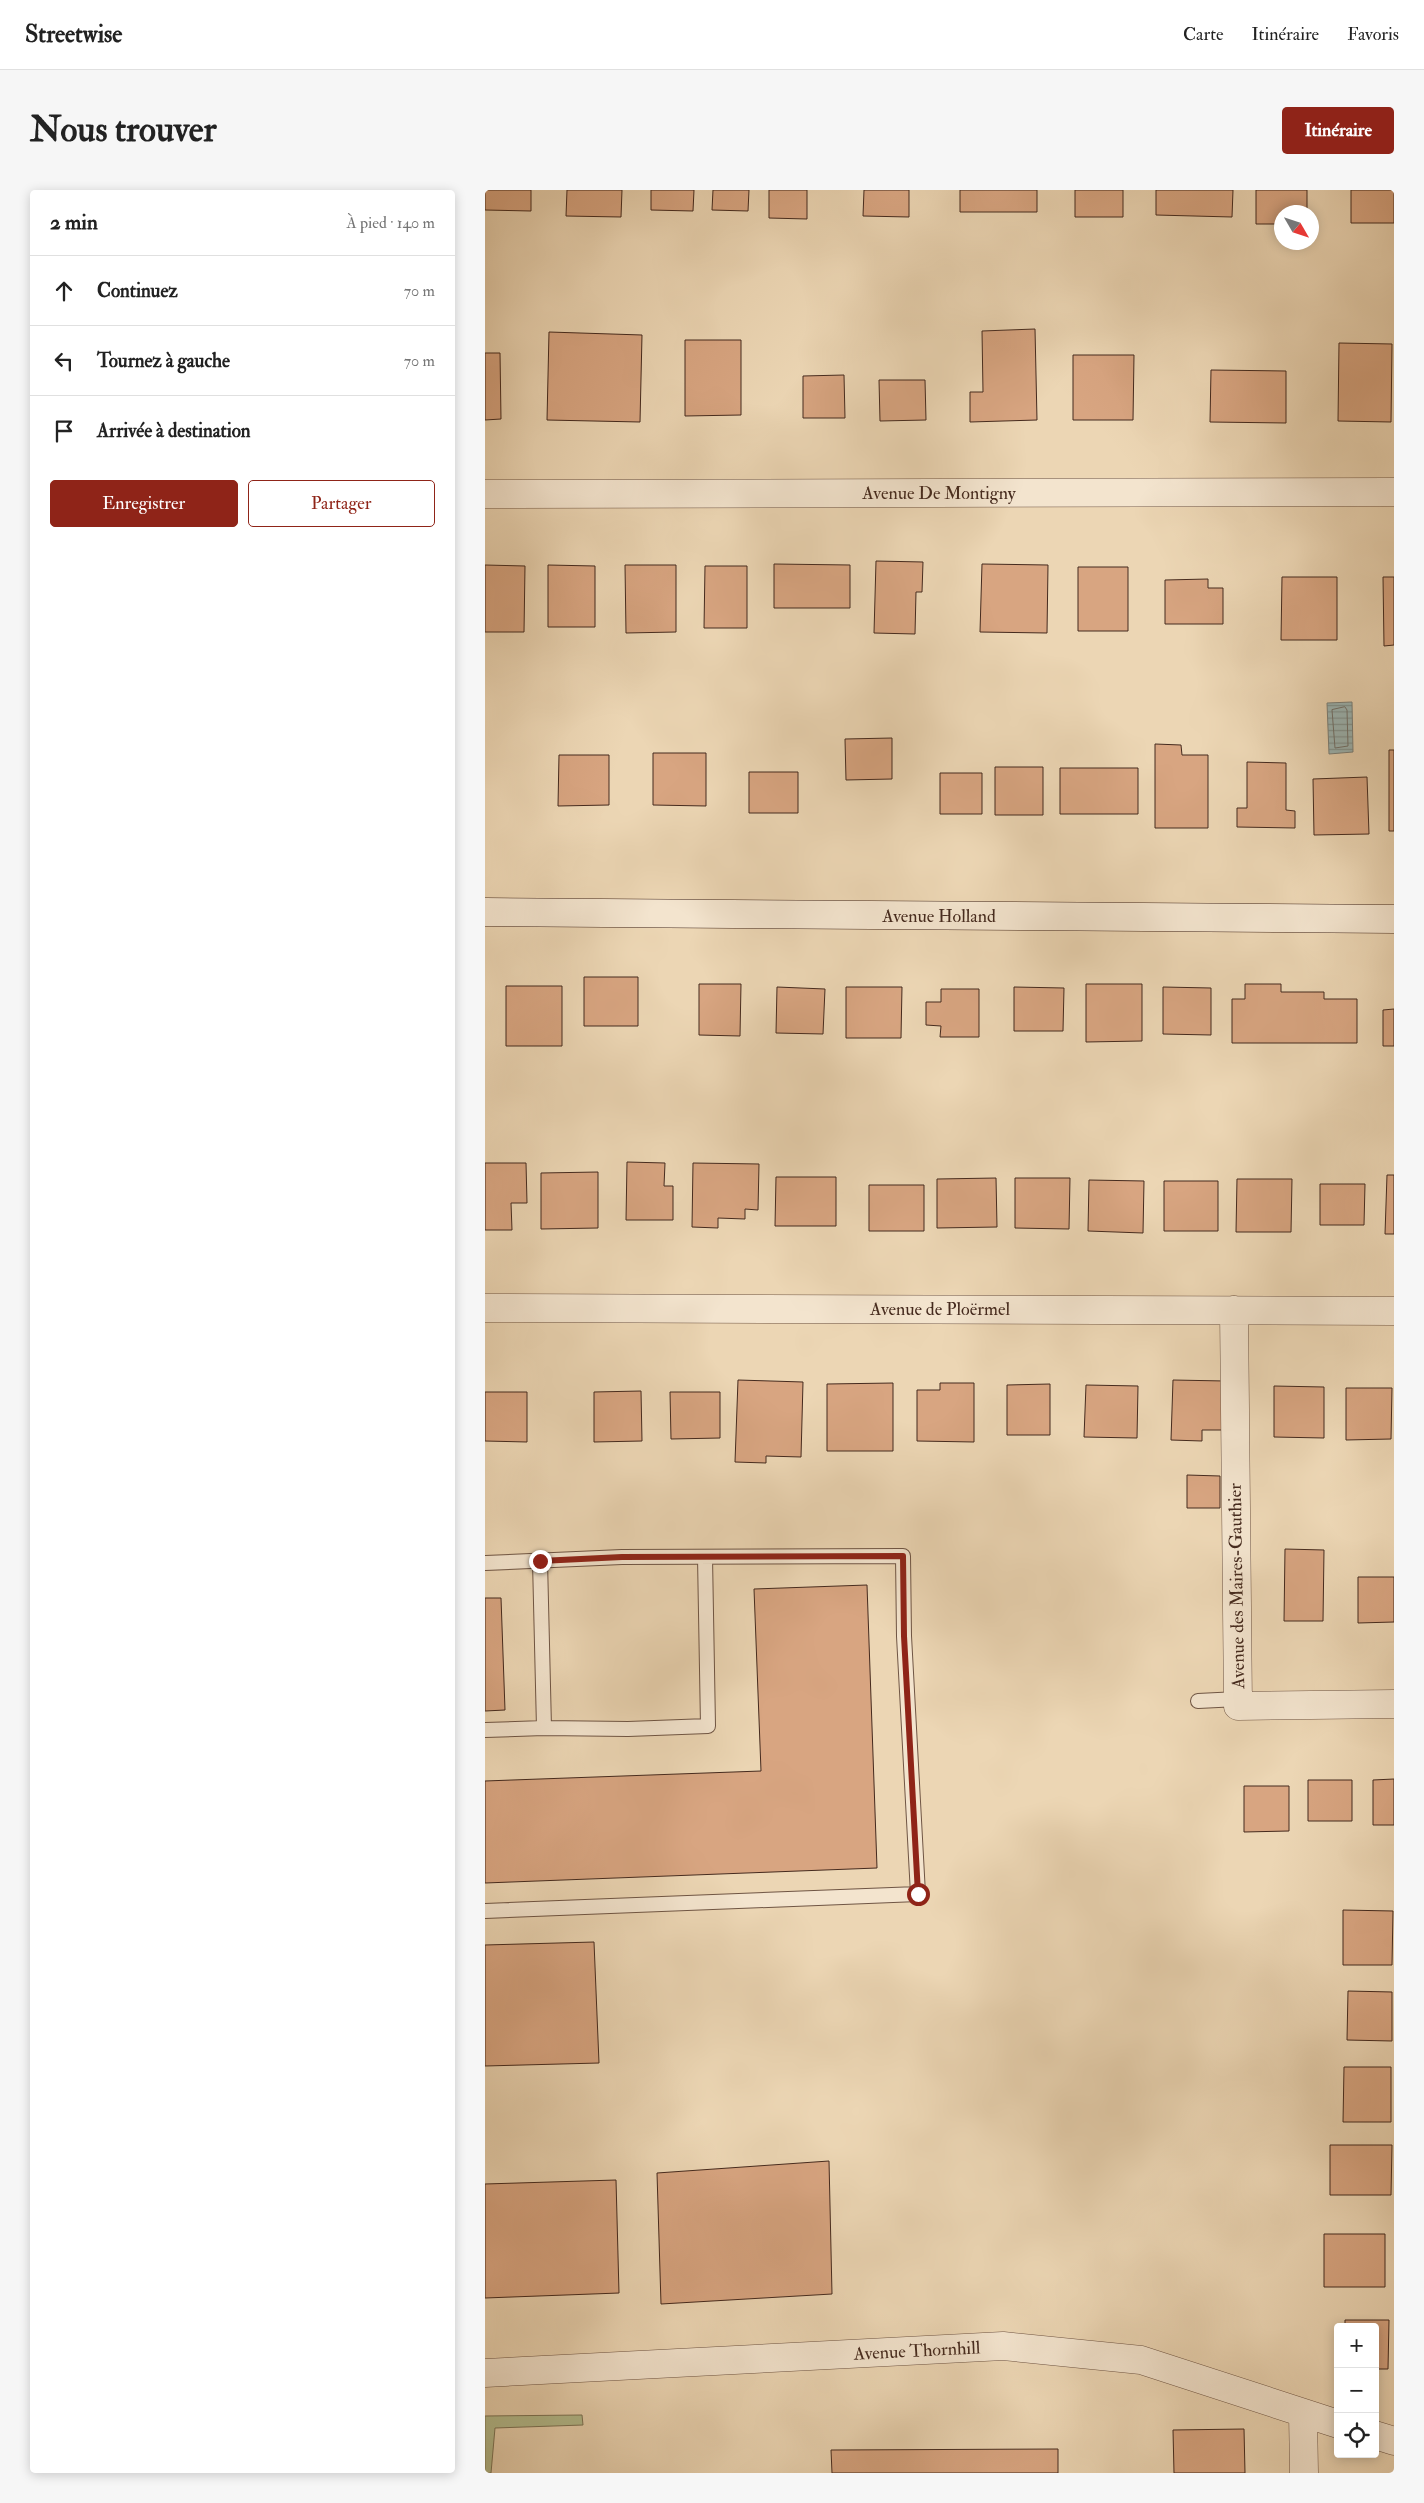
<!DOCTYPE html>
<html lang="fr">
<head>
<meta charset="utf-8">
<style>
  body { margin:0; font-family:"IM FELL Double Pica",serif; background:#f6f6f6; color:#222 }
  .controls { position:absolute; right:15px; bottom:15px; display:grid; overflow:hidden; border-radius:5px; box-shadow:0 2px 12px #0003 }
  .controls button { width:45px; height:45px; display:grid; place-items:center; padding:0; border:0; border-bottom:1px solid #e0e0e0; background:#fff; color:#222; font:25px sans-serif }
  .compass { position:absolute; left:789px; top:15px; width:45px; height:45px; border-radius:50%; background:#fff; box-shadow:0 2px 12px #0003; rotate:129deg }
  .stop { position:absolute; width:15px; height:15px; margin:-11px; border:4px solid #8f2418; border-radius:50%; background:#fff }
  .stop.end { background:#8f2418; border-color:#fff; box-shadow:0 1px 5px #0008 }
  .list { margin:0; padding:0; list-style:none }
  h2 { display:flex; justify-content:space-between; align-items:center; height:65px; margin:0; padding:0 20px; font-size:21px }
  h2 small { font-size:16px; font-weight:400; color:#767676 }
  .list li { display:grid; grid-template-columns:32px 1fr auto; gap:15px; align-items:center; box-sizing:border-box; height:70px; padding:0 20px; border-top:1px solid #e0e0e0 }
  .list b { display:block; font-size:19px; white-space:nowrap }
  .list em { font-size:16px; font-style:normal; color:#767676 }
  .actions { display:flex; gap:10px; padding:15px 20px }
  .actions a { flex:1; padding:11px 0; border:1px solid #8f2418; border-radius:5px; text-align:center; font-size:18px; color:#8f2418 }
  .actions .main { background:#8f2418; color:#fff }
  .icon { flex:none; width:28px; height:28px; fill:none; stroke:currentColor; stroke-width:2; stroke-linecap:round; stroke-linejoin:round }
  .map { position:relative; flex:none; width:909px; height:2283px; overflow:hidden; border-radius:5px }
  header { display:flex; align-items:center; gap:30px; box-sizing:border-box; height:70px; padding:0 25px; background:#fff; border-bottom:1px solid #e0e0e0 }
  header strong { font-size:24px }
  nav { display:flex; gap:28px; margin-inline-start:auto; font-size:18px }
  .intro { display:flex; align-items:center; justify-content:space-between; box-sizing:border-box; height:120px; padding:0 30px }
  h1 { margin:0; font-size:35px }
  .button { padding:12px 22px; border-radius:5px; background:#8f2418; color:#fff; font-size:18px; font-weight:700 }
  main { display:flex; gap:30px; padding:0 30px }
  aside { flex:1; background:#fff; border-radius:5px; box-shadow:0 2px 12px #0003 }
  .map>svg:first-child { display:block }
</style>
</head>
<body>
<header>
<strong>Streetwise</strong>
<nav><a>Carte</a><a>Itinéraire</a><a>Favoris</a></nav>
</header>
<div class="intro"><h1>Nous trouver</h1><a class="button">Itinéraire</a></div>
<main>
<aside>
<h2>2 min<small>À pied · 140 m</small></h2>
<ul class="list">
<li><svg class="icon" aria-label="ahead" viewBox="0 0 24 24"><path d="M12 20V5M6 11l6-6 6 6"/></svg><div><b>Continuez</b></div><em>70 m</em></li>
<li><svg class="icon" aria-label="left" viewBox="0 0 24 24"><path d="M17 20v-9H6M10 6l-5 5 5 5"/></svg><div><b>Tournez à gauche</b></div><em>70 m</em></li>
<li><svg class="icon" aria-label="arrive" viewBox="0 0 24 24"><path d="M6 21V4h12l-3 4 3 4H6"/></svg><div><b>Arrivée à destination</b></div></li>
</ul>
<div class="actions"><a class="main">Enregistrer</a><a>Partager</a></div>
</aside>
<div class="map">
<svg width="909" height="2283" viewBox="0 0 909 2283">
  <defs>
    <pattern id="water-rules" width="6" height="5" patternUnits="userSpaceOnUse" patternTransform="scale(1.25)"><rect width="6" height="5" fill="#9cb7b6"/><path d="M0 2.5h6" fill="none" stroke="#819593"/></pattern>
  </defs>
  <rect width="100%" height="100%" fill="#ecd6b4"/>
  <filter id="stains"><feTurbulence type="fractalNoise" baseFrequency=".004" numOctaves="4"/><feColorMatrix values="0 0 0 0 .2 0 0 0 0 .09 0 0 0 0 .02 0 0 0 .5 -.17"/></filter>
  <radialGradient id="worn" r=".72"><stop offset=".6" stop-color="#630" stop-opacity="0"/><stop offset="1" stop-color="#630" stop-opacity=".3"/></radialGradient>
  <path fill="#b4be90" stroke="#7c7457" d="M 97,2225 L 98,2235 L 10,2238 L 6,2283 L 0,2283 L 0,2226 Z"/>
  <path fill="url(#water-rules)" stroke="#797f79" d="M 867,512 L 868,562 L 844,564 L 842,513 Z"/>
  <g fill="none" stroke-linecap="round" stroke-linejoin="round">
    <path stroke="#70706a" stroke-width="1" d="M 860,517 L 862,520 L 863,556 L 850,558 L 847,520 Z"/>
  </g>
  <path fill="#d8a581" stroke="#452a1e" d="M 0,0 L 46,0 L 46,21 L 0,20 Z
    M 82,0 L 137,0 L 136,27 L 81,26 Z
    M 166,0 L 209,0 L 208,21 L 166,20 Z
    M 228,0 L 264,0 L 263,21 L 227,20 Z
    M 284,0 L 322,0 L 322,29 L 284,28 Z
    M 379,0 L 424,0 L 424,27 L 378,26 Z
    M 475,0 L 552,0 L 552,22 L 475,22 Z
    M 590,0 L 638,0 L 638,27 L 590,27 Z
    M 671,0 L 748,0 L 747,27 L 671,25 Z
    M 771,0 L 822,0 L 822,22 L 796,22 L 796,34 L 771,34 Z
    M 866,0 L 909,0 L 909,33 L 866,33 Z
    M 550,139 L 552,230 L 485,232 L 485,202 L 498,202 L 497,141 Z
    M 64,142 L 157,145 L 155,232 L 62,230 Z
    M 200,150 L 256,150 L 256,225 L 200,226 Z
    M 854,153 L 907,154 L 906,232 L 853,231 Z
    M 0,163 L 15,163 L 16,229 L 0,230 Z
    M 588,165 L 649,165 L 648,230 L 588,230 Z
    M 726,180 L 801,181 L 801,233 L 725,232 Z
    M 359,185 L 360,228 L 318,228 L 318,186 Z
    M 394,190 L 440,190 L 441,230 L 395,231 Z
    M 391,371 L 438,372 L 437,402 L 431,402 L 430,444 L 389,443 Z
    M 289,374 L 365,375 L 365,418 L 289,418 Z
    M 497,374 L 563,375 L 562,443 L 495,442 Z
    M 0,375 L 40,376 L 39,442 L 0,442 Z
    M 63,375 L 110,376 L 110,437 L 63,437 Z
    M 140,375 L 191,375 L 191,442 L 141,443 Z
    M 220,376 L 262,376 L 262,438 L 219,438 Z
    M 593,377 L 643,377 L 643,441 L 593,441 Z
    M 797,387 L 852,387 L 852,450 L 796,450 Z
    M 898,387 L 909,387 L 909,455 L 899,456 Z
    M 723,389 L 723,398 L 738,398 L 738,434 L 680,434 L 680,390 Z
    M 407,548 L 407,589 L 361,590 L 360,549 Z
    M 670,554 L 696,555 L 697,565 L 723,565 L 723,638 L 670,638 Z
    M 904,560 L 909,560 L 909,641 L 904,641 Z
    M 168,563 L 221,563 L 221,616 L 168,615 Z
    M 74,565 L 124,565 L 124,615 L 73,616 Z
    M 762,572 L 801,573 L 801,620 L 810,621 L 810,638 L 752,637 L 752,618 L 762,618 Z
    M 510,577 L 558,577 L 558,625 L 510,625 Z
    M 575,578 L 653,578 L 653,624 L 575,624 Z
    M 264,582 L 313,582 L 313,623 L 264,623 Z
    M 455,583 L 497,583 L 497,624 L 455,624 Z
    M 882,587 L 884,644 L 829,645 L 828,589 Z
    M 99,787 L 153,787 L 153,836 L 99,836 Z
    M 214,794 L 256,794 L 255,846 L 214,845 Z
    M 601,794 L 657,794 L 657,851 L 601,852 Z
    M 760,794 L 796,794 L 796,802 L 839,802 L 839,809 L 872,809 L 872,853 L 747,853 L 747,809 L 760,809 Z
    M 21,796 L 77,796 L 77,856 L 21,856 Z
    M 292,797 L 340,799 L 338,844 L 291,843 Z
    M 361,797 L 417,797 L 416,848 L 361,848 Z
    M 529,797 L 579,798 L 578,841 L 529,841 Z
    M 678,797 L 726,798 L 726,845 L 678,844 Z
    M 456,799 L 494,799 L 494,847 L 455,847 L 456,836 L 441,835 L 441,812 L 456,812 Z
    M 909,819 L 909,856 L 898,856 L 898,820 Z
    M 142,972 L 180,973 L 179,996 L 188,996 L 188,1030 L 141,1030 Z
    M 0,973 L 41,973 L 42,1013 L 26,1013 L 27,1040 L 0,1040 Z
    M 208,973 L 274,974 L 273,1020 L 260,1019 L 260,1029 L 233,1028 L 233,1038 L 207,1037 Z
    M 113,982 L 113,1038 L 56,1039 L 56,983 Z
    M 902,985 L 909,985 L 909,1044 L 900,1044 Z
    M 291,987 L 351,987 L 351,1036 L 290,1036 Z
    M 511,988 L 512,1037 L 452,1038 L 452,989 Z
    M 530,988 L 585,988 L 584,1039 L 530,1038 Z
    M 752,989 L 807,989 L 806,1042 L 751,1042 Z
    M 604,990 L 659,991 L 658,1043 L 603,1041 Z
    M 679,991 L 733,991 L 733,1041 L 679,1041 Z
    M 835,994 L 880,994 L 879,1035 L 835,1035 Z
    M 384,995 L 439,995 L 439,1041 L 384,1041 Z
    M 253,1190 L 318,1192 L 316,1267 L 281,1266 L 281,1273 L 250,1272 Z
    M 688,1190 L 740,1191 L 738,1240 L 717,1240 L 717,1251 L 686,1250 Z
    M 408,1193 L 408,1261 L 342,1261 L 342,1194 Z
    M 455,1193 L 489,1193 L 489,1252 L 432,1251 L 432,1200 L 455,1200 Z
    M 565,1194 L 565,1245 L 522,1245 L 522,1195 Z
    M 601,1195 L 653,1196 L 652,1248 L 599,1247 Z
    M 789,1196 L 839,1197 L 839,1248 L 789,1247 Z
    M 861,1198 L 907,1198 L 906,1249 L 861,1250 Z
    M 156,1201 L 157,1251 L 109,1252 L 109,1202 Z
    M 0,1202 L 42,1202 L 42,1252 L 0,1251 Z
    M 185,1202 L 235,1202 L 235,1248 L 186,1249 Z
    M 702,1285 L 735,1286 L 735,1318 L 702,1318 Z
    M 800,1359 L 839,1360 L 838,1431 L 799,1431 Z
    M 873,1387 L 909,1387 L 909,1432 L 873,1433 Z
    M 382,1395 L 392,1678 L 0,1693 L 0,1591 L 276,1581 L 269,1399 Z
    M 0,1408 L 16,1408 L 20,1520 L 0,1521 Z
    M 909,1589 L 909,1635 L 888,1635 L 888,1590 Z
    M 823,1590 L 867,1590 L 867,1631 L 823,1631 Z
    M 759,1596 L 804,1596 L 804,1641 L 759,1642 Z
    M 858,1720 L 908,1721 L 907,1775 L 858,1775 Z
    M 109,1752 L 114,1873 L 0,1876 L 0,1755 Z
    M 863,1801 L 907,1802 L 907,1851 L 862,1850 Z
    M 859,1877 L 906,1877 L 906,1932 L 858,1932 Z
    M 845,1955 L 907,1955 L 906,2005 L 845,2005 Z
    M 344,1971 L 347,2104 L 176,2114 L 172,1983 Z
    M 131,1990 L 134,2103 L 0,2108 L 0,1994 Z
    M 839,2044 L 900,2044 L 900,2097 L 839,2097 Z
    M 860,2130 L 904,2130 L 903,2179 L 890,2179 L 890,2137 L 860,2137 Z
    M 759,2239 L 760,2283 L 689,2283 L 688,2240 Z
    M 573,2259 L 573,2283 L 347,2283 L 346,2260 Z"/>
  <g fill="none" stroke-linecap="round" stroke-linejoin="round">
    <defs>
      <path id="lane" d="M 55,1371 L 59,1538 L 143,1539 L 223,1536 L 220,1367
        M 0,1373 L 137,1367 L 418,1366 L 419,1446 L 433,1704 L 0,1721
        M 713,1511 L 753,1509
        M 0,1540 L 59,1538"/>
      <path id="street" d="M 0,304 L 909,302
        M 0,1118 L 909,1121
        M 749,1120 L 753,1516 L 909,1514
        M 0,2183 L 518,2156 L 656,2170 L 853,2234
        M 818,2223 L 819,2283
        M 890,2245 L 909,2251"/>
      <path id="secondary" d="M 0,722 L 909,729"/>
    </defs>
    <use href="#lane" stroke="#6f5544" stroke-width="16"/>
    <use href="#street" stroke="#6f5544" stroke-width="29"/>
    <use href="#secondary" stroke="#452a1e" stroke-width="29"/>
    <use href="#lane" stroke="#f3e4ce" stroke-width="14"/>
    <use href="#street" stroke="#f3e4ce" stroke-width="28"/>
    <use href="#secondary" stroke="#f3e4ce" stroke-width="28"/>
  </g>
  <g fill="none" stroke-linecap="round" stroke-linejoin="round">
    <path stroke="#8f2418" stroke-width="6" d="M 55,1371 L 137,1367 L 418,1366 L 419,1446 L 433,1704"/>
  </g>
  <g text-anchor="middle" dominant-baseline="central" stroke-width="4" stroke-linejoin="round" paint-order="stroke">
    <g font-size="18" fill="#452a1e" stroke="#f3e4ce">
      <text x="454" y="303">Avenue De Montigny</text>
      <text x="454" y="726">Avenue Holland</text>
      <text x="455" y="1119">Avenue de Ploërmel</text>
      <text transform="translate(752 1396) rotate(-91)">Avenue des Maires-Gauthier</text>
      <text transform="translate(432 2161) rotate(-3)">Avenue Thornhill</text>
    </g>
  </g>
  <rect width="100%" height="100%" filter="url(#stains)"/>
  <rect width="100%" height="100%" fill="url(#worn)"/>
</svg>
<div class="controls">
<button>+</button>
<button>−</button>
<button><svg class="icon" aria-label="locate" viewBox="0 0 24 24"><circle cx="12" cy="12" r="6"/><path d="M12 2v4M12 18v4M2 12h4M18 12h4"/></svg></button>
</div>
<svg class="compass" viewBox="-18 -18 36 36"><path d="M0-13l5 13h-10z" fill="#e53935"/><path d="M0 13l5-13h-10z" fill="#767676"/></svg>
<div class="stop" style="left:433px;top:1704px"></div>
<div class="stop end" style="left:55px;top:1371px"></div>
</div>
</main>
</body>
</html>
